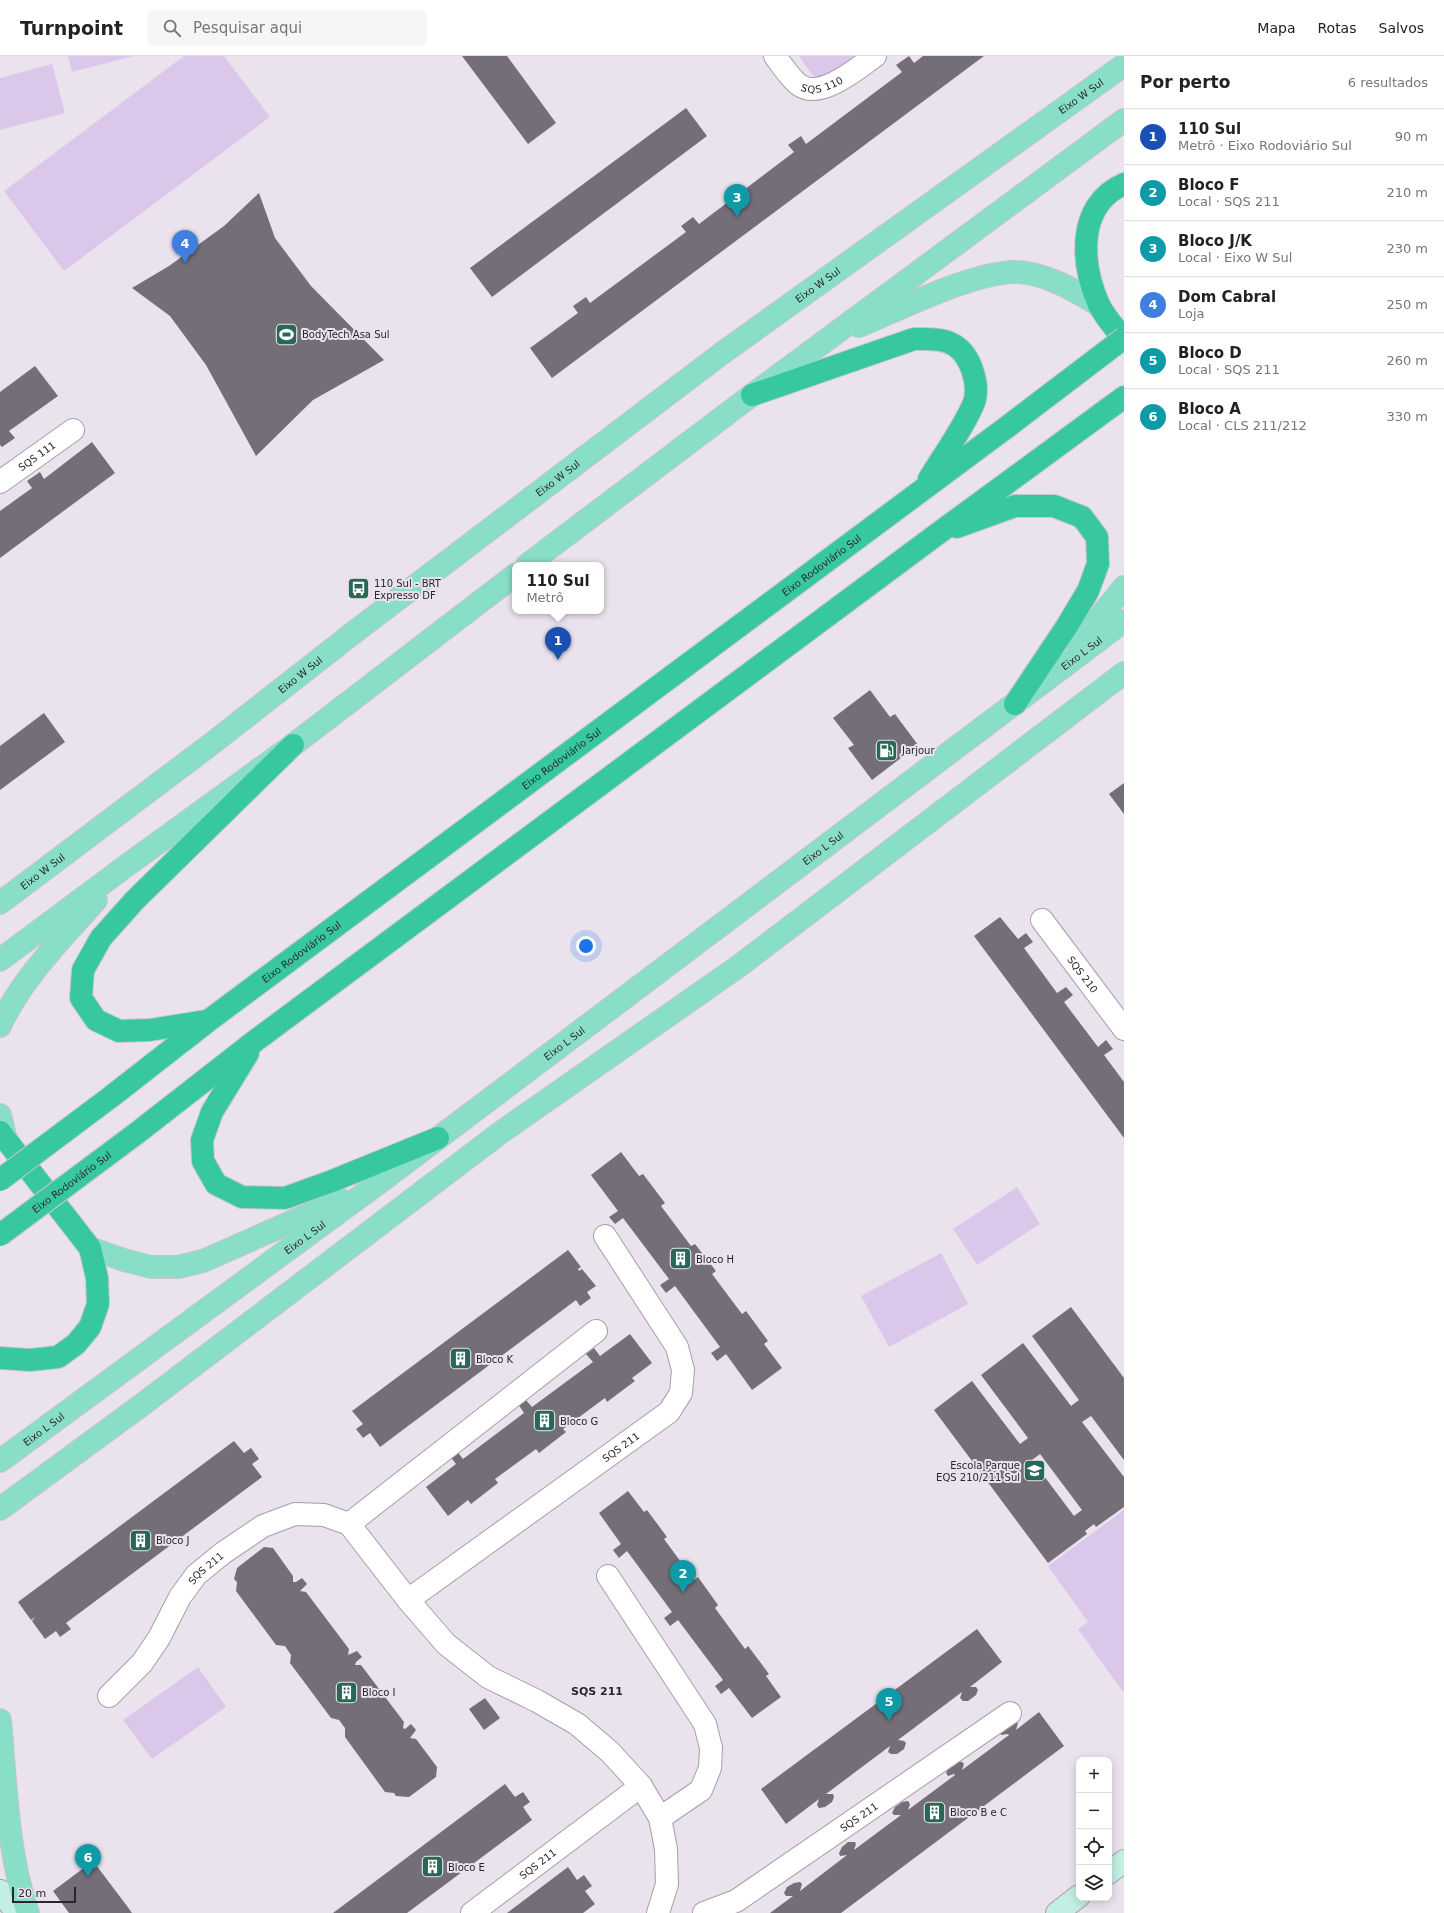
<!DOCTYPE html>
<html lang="pt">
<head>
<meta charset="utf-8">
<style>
  body { margin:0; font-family:"DejaVu Sans",sans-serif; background:#f6f6f6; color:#222 }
  .controls { position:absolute; right:12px; bottom:12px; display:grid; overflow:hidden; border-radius:8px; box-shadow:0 2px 10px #0003 }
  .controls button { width:36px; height:36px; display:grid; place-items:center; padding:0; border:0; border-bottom:1px solid #e0e0e0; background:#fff; color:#222; font:20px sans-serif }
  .scale { position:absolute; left:12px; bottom:10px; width:64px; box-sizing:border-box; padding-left:4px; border:2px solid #29272b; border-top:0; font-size:11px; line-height:14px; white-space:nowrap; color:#29272b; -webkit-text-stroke:3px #eae3ee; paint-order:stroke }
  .you { position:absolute; left:586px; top:890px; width:14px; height:14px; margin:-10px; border:3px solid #fff; border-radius:50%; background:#1a73e8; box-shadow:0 0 0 6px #1a73e833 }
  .badge { display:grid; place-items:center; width:26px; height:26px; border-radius:50%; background:#1a73e8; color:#fff; font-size:13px; font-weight:700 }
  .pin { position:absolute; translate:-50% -33px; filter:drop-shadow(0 1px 2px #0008) }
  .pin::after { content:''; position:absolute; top:21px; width:14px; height:12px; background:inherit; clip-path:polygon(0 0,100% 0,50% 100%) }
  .popup { position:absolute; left:512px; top:506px; width:92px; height:52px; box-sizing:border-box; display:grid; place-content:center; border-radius:8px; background:#fff; filter:drop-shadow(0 1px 3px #0005); font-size:13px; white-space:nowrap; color:#767676 }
  .popup b { font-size:15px; color:#222 }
  .popup::after { content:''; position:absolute; left:50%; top:100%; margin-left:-8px; border:8px solid transparent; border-top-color:#fff }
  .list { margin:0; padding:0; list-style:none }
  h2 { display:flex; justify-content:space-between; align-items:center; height:52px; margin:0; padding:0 16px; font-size:17px }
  h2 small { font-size:13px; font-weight:400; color:#767676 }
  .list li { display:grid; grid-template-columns:26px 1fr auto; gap:12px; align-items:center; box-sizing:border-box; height:56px; padding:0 16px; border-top:1px solid #e0e0e0 }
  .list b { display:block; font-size:15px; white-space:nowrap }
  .list p { margin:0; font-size:13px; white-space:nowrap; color:#767676 }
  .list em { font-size:13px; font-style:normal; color:#767676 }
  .icon { flex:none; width:22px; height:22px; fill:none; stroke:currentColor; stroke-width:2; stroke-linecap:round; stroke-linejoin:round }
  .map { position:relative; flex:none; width:1124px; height:1857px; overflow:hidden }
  header { display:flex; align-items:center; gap:24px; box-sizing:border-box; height:56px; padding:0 20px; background:#fff; border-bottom:1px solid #e0e0e0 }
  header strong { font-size:19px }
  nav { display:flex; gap:22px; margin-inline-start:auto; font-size:14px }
  .search { width:280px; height:36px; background:#f6f6f6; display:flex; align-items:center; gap:10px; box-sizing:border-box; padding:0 14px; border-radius:8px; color:#767676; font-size:15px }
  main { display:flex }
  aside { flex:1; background:#fff }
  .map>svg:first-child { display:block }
</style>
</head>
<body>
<header>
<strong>Turnpoint</strong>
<div class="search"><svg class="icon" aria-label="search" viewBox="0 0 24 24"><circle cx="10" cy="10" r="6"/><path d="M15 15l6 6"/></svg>Pesquisar aqui</div>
<nav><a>Mapa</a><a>Rotas</a><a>Salvos</a></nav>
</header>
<main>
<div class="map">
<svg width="1124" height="1857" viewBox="0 0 1124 1857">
  <rect width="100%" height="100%" fill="#eae3ee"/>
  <path fill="#dbc7ea" d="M 68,0 L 134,0 L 72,16 Z
    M 184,0 L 224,0 L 270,61 L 64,215 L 4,135 Z
    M 799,0 L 856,0 L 819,28 Z
    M 52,8 L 65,57 L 0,74 L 0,22 Z
    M 1017,1131 L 1040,1168 L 977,1209 L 953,1173 Z
    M 941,1197 L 968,1248 L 889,1291 L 861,1240 Z
    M 1124,1454 L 1124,1635 L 1123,1636 L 1078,1573 L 1088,1566 L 1048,1510 Z
    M 198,1611 L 226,1651 L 152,1703 L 123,1664 Z"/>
  <path fill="#746e78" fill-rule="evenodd" d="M 462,0 L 507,0 L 556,67 L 528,88 Z
    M 909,0 L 914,7 L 923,0 L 984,0 L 552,322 L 530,292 L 578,257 L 573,250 L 586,241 L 590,247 L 686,176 L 681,170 L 693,161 L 699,168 L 794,96 L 788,89 L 801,80 L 806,88 L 902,16 L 896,9 Z
    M 686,52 L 707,80 L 492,241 L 470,212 Z
    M 259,137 L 275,182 L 311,230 L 384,304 L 313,344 L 256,400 L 206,309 L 170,260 L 132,232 L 169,210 L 224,170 Z
    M 35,310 L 58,340 L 9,375 L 15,382 L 2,391 L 0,389 L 0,336 Z
    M 92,386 L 115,417 L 0,502 L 0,455 L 32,432 L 27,425 L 40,416 L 44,423 Z
    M 870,634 L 890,661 L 895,658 L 918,689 L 872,724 L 848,692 L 854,689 L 833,662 Z
    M 44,657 L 65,686 L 0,734 L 0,690 Z
    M 1124,727 L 1124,758 L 1109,738 Z
    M 1000,861 L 1018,883 L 1026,877 L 1033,886 L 1024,892 L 1057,937 L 1066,931 L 1073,939 L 1064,946 L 1098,991 L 1106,984 L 1113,993 L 1104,999 L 1124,1026 L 1124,1082 L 974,880 Z
    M 621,1096 L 639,1120 L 643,1118 L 665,1147 L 661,1150 L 691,1190 L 695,1188 L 716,1215 L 712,1218 L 742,1258 L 746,1255 L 768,1285 L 764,1288 L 782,1312 L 752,1334 L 726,1298 L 717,1305 L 711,1297 L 720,1291 L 675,1230 L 666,1237 L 660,1229 L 669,1223 L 623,1162 L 615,1168 L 609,1161 L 618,1155 L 591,1119 Z
    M 568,1194 L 581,1211 L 578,1213 L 579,1215 L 582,1213 L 596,1230 L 587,1236 L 591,1242 L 580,1250 L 576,1244 L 380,1391 L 370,1377 L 363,1382 L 356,1373 L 363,1368 L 352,1355 Z
    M 1071,1251 L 1124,1322 L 1124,1404 L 1091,1360 L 1082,1366 L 1124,1421 L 1124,1451 L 1096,1471 L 1094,1468 L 1085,1475 L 1087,1478 L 1048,1507 L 934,1354 L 972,1325 L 1020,1388 L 1028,1382 L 981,1319 L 1023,1287 L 1071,1350 L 1079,1344 L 1032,1280 ZM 1040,1398 L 1082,1454 L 1074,1460 L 1032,1404 Z
    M 630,1278 L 652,1307 L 632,1322 L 635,1325 L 607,1346 L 605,1342 L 563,1373 L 566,1376 L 539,1397 L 536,1393 L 495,1423 L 498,1427 L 471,1448 L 468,1444 L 448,1460 L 426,1431 L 456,1408 L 449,1399 L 456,1394 L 463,1403 L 524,1357 L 518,1348 L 525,1343 L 532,1351 L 593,1306 L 586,1298 L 594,1292 L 600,1300 Z
    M 234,1385 L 244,1397 L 251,1392 L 259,1403 L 252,1408 L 262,1421 L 66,1567 L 71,1573 L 60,1581 L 56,1575 L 45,1583 L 32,1565 L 35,1561 L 31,1564 L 18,1546 Z
    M 628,1435 L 644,1456 L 647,1454 L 667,1481 L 664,1483 L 694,1524 L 698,1521 L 718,1549 L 715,1552 L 745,1593 L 748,1590 L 769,1618 L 766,1620 L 781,1641 L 752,1662 L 729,1632 L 721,1638 L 715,1630 L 723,1624 L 678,1564 L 670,1570 L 664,1562 L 672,1556 L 627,1495 L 619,1502 L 613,1494 L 621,1488 L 599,1457 Z
    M 264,1491 L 273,1492 L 293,1520 L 293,1526 L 296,1526 L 302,1522 L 307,1528 L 300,1535 L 306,1536 L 349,1593 L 348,1599 L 357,1595 L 362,1601 L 356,1606 L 355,1609 L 361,1609 L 404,1666 L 403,1672 L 405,1673 L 411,1668 L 416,1674 L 410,1682 L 416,1683 L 437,1711 L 436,1721 L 409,1741 L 396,1740 L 394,1737 L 385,1736 L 345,1681 L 345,1672 L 339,1664 L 331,1662 L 290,1607 L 291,1599 L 285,1590 L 276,1589 L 236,1535 L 237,1526 L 234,1523 L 237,1512 Z
    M 977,1573 L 1002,1606 L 970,1631 L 976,1631 L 978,1634 L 976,1639 L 968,1645 L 963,1645 L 960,1642 L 962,1636 L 898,1684 L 904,1685 L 906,1687 L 904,1693 L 897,1698 L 891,1698 L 888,1696 L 890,1690 L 826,1738 L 833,1738 L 834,1741 L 832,1746 L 825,1751 L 819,1752 L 817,1749 L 819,1743 L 786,1768 L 761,1733 Z
    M 485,1642 L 500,1662 L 484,1674 L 469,1653 Z
    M 1039,1656 L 1064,1690 L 841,1857 L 770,1857 L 793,1840 L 786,1840 L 784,1837 L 787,1831 L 794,1827 L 800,1826 L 802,1828 L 800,1835 L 847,1799 L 840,1800 L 839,1797 L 842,1791 L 848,1786 L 855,1786 L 856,1788 L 854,1794 L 901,1759 L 894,1759 L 892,1757 L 895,1751 L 902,1746 L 908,1745 L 910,1748 L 908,1754 L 955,1719 L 954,1718 L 948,1720 L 946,1717 L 949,1711 L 956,1706 L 962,1706 L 964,1708 L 962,1714 L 1009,1679 L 1008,1678 L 1001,1679 L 1000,1677 L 1015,1665 L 1018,1667 L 1016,1674 Z
    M 505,1728 L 515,1741 L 523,1736 L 530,1746 L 523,1751 L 532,1764 L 407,1857 L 333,1857 Z
    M 93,1805 L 127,1850 L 132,1857 L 69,1857 L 53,1835 Z
    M 568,1811 L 577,1824 L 584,1819 L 592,1830 L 585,1835 L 595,1848 L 583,1857 L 507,1857 Z"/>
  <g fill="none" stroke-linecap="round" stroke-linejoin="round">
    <defs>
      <g id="street">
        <path id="s1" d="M 775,0 C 781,8 793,26 801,30 C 822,43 859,11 875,0"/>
        <path id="s2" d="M 0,426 L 73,374"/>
        <path id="s3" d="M 1042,864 L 1124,973"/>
        <path d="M 349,1468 L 596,1275"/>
        <path d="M 608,1520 L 705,1668 L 711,1692 L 710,1712 L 701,1734 L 660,1762"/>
        <path id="s4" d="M 408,1544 L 669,1356 L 681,1337 L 683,1314 L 677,1291 L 605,1180"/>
        <path id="s5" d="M 109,1640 L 142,1607 L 159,1582 L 180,1541 L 196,1519 L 223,1497 L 263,1470 L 295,1458 L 324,1459 L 349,1468 L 408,1544 L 446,1588 L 488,1621 L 537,1645 L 577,1668 L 610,1696 L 641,1730 L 660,1762 L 666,1793 L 667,1828 L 658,1857"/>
        <path id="s6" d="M 472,1857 L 641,1730"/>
        <path id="s7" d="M 704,1857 L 736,1845 L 1010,1657"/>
      </g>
      <path id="secondary" d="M 1109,1817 L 1124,1805
        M 0,1835 L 17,1857
        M 1057,1857 L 1079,1840"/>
      <g id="primary">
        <path d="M 859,270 C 902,252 967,219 1012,216 C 1043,215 1074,234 1099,249"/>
        <path d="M 527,509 L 752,339 L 1124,64"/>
        <path d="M 1078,592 L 1097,564 L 1124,531"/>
        <path id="s8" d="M 0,847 L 210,689 L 357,574 L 721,298 L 1124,9"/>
        <path d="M 0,904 L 126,810 L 293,689 L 515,519"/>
        <path d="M 0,970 C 22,922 61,884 96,844"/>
        <path d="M 0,1059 L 5,1080"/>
        <path d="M 90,1192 L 124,1204 L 151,1211 L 178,1211 L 203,1205 L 341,1144"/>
        <path id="s9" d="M 0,1405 L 380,1126 L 1124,565"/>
        <path d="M 0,1453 L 143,1348 L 500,1077 L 739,910 L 1124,617"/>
        <path d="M 0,1664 C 6,1728 7,1796 28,1857"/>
      </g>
      <g id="highway">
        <path d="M 1124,128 C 1076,149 1081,208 1099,249 C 1105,261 1116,273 1124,284"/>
        <path d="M 752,339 L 914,283 C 927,283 943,282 954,289 C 971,299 981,331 973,349 C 962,374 943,400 929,423"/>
        <path d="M 957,471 L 1015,450 L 1054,450 L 1082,461 L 1097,481 L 1098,508 L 1088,535 L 1067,570 L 1015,648"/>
        <path d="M 206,965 L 150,974 L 119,975 L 96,964 L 81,942 L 83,914 L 101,882 L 135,844 L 293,689"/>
        <path d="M 248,997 L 212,1056 L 202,1084 L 203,1105 L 216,1128 L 242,1141 L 285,1142 L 332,1125 L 438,1082"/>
        <path id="s10" d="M 112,1040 L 208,965 L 1007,371"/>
        <path d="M 0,1076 L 90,1192 L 97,1222 L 98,1248 L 90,1271 L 76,1288 L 58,1301 L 30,1304 L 0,1302"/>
        <path d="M 137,1077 L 255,985 L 936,479 L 1124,341"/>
      </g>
    </defs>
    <use href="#street" stroke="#a59fa9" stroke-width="24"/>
    <use href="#secondary" stroke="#a59fa9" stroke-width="24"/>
    <use href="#primary" stroke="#c7c7c8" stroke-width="24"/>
    <use href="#highway" stroke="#c7c7c8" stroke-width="24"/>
    <use href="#street" stroke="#fff" stroke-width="22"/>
    <use href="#secondary" stroke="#c3eee3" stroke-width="22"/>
    <use href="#primary" stroke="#88dec7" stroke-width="22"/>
    <use href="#highway" stroke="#38c8a1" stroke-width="22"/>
    <defs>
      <g id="highway-bridge">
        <path d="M 1007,371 L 1124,282"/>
        <path d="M 0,1124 L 112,1040"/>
        <path id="s11" d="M 0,1179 L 137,1077"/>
      </g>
    </defs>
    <use href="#highway-bridge" stroke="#c7c7c8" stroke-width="24" stroke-linecap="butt"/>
    <use href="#highway-bridge" stroke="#38c8a1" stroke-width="22"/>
  </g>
  <defs>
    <symbol id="stadium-square" viewBox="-11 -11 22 22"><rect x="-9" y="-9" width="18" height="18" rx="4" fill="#296855" stroke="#eae3ee"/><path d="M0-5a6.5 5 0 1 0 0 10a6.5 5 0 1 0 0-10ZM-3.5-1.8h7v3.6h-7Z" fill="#fff"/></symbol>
    <symbol id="bus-square" viewBox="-11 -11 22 22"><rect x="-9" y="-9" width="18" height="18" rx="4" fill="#296855" stroke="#eae3ee"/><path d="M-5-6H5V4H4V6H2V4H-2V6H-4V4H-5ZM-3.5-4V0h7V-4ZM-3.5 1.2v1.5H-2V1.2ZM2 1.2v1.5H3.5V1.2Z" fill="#fff"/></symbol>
    <symbol id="fuel-square" viewBox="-11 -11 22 22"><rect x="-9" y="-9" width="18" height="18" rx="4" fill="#296855" stroke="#eae3ee"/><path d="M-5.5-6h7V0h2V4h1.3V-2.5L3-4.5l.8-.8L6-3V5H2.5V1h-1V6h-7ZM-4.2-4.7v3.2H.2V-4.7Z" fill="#fff"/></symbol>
    <symbol id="building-square" viewBox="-11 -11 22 22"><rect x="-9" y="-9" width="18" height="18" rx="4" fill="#296855" stroke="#eae3ee"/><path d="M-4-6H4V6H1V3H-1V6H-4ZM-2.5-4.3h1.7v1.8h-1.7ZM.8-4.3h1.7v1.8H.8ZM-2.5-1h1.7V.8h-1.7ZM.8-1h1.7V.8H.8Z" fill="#fff"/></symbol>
    <symbol id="school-square" viewBox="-11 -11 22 22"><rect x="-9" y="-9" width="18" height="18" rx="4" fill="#296855" stroke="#eae3ee"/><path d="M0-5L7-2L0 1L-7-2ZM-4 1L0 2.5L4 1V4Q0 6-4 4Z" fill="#fff"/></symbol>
  </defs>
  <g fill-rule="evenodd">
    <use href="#stadium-square" x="274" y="266" width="25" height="25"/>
    <use href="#bus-square" x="346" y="520" width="25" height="25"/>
    <use href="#fuel-square" x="874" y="682" width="25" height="25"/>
    <use href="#building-square" x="668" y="1190" width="25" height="25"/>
    <use href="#building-square" x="448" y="1290" width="25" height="25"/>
    <use href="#building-square" x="532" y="1352" width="25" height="25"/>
    <use href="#school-square" x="1022" y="1402" width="25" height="25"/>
    <use href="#building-square" x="128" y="1472" width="25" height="25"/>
    <use href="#building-square" x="334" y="1624" width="25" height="25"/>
    <use href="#building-square" x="922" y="1744" width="25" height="25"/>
    <use href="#building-square" x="420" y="1798" width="25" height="25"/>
  </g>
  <g text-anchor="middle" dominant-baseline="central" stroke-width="4" stroke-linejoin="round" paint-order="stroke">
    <g font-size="10" fill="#29272b" stroke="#eae3ee">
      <text stroke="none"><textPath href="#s1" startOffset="62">SQS 110</textPath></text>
      <text stroke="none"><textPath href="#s8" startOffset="1349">Eixo W Sul</textPath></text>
      <text stroke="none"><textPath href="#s8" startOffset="1025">Eixo W Sul</textPath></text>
      <text stroke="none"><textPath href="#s2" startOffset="45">SQS 111</textPath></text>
      <text stroke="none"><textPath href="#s8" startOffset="701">Eixo W Sul</textPath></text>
      <text stroke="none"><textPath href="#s10" startOffset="886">Eixo Rodoviário Sul</textPath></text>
      <text stroke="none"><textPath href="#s9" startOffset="1350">Eixo L Sul</textPath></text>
      <text stroke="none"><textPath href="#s8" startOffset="377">Eixo W Sul</textPath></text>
      <text stroke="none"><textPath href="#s10" startOffset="562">Eixo Rodoviário Sul</textPath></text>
      <text stroke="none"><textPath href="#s9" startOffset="1026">Eixo L Sul</textPath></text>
      <text stroke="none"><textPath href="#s8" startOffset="53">Eixo W Sul</textPath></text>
      <text stroke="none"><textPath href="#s10" startOffset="238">Eixo Rodoviário Sul</textPath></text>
      <text stroke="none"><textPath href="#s3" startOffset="68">SQS 210</textPath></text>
      <text stroke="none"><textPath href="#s9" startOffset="702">Eixo L Sul</textPath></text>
      <text stroke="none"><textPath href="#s11" startOffset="89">Eixo Rodoviário Sul</textPath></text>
      <text stroke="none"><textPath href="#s9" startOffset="378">Eixo L Sul</textPath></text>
      <text stroke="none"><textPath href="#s9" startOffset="54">Eixo L Sul</textPath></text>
      <text stroke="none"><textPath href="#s4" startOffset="262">SQS 211</textPath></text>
      <text stroke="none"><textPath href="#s5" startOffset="162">SQS 211</textPath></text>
      <text stroke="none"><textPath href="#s7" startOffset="183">SQS 211</textPath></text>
      <text stroke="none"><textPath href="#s6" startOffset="82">SQS 211</textPath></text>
    </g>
    <g font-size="10" fill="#29272b" stroke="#eae3ee" text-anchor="start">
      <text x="302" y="278">BodyTech Asa Sul</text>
      <text x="374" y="527">110 Sul - BRT<tspan x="374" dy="12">Expresso DF</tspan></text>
      <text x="902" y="694">Jarjour</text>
      <text x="696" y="1203">Bloco H</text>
      <text x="476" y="1303">Bloco K</text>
      <text x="560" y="1365">Bloco G</text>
      <text x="1020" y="1409" text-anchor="end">Escola Parque<tspan x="1020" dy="12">EQS 210/211 Sul</tspan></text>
      <text x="156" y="1484">Bloco J</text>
      <text x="362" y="1636">Bloco I</text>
      <text x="950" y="1756">Bloco B e C</text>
      <text x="448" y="1811">Bloco E</text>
    </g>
    <g font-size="11" font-weight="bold" fill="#29272b" stroke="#eae3ee">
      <text x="597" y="1635">SQS 211</text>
    </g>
  </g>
</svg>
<div class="controls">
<button>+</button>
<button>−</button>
<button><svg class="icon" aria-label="locate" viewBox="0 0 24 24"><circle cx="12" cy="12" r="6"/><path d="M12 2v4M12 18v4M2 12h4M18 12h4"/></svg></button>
<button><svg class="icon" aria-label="layers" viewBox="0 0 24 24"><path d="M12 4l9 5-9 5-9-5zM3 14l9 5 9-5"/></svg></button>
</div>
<div class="scale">20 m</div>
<div class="you"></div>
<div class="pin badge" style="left:558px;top:604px;background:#1a4fb4">1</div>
<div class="popup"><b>110 Sul</b>Metrô</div>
<div class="pin badge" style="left:683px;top:1537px;background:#0f9aa8">2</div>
<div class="pin badge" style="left:737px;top:161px;background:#0f9aa8">3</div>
<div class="pin badge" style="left:185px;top:207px;background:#3f7fe0">4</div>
<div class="pin badge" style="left:889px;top:1665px;background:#0f9aa8">5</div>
<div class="pin badge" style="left:88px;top:1821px;background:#0f9aa8">6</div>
</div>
<aside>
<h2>Por perto<small>6 resultados</small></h2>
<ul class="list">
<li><span class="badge" style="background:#1a4fb4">1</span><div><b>110 Sul</b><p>Metrô · Eixo Rodoviário Sul</p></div><em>90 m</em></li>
<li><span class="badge" style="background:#0f9aa8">2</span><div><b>Bloco F</b><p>Local · SQS 211</p></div><em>210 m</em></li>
<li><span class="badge" style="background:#0f9aa8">3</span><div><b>Bloco J/K</b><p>Local · Eixo W Sul</p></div><em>230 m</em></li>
<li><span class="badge" style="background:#3f7fe0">4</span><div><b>Dom Cabral</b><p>Loja</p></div><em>250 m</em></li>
<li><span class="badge" style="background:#0f9aa8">5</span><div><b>Bloco D</b><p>Local · SQS 211</p></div><em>260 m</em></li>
<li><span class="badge" style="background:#0f9aa8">6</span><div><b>Bloco A</b><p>Local · CLS 211/212</p></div><em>330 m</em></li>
</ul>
</aside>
</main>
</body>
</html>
